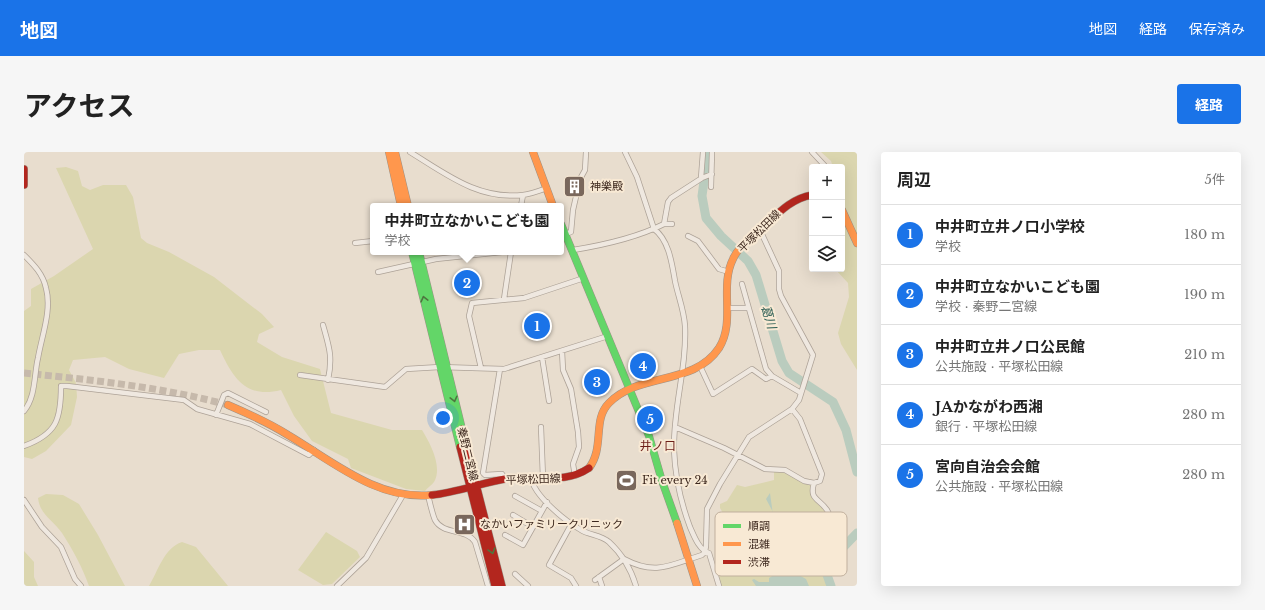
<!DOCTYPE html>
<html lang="ja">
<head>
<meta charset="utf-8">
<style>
  body { margin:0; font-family:"Libre Baskerville","Noto Sans JP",serif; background:#f6f6f6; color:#222 }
  .controls { position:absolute; right:12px; top:12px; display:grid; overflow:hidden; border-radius:4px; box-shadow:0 4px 16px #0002 }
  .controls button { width:36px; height:36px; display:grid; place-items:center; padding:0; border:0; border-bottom:1px solid #e0e0e0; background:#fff; color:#222; font:20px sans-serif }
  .you { position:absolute; left:419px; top:266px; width:14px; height:14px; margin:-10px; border:3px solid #fff; border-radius:50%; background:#1a73e8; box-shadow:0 0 0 6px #1a73e833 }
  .badge { display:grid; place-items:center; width:26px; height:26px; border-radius:50%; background:#1a73e8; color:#fff; font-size:13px; font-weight:700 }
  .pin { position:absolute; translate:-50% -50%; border:2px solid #fff; box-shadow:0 1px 4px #0006 }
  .popup { position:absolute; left:346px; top:51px; width:194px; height:52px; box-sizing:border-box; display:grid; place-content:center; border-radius:4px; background:#fff; filter:drop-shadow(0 1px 3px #0005); font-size:13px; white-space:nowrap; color:#767676 }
  .popup b { font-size:15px; color:#222 }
  .popup::after { content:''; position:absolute; left:50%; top:100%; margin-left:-8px; border:8px solid transparent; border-top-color:#fff }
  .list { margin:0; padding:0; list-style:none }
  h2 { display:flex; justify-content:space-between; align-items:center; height:52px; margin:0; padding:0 16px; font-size:17px }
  h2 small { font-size:13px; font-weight:400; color:#767676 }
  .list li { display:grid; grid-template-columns:26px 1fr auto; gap:12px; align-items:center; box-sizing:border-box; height:60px; padding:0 16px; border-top:1px solid #e0e0e0 }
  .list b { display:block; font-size:15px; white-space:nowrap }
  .list p { margin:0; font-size:13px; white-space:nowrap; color:#767676 }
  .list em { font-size:13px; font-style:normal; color:#767676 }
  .icon { flex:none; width:22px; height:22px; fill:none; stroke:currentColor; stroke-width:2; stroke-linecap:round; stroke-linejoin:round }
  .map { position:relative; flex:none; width:833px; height:434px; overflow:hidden; border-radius:4px }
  header { display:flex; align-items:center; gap:24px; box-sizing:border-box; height:56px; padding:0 20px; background:#1a73e8; color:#fff }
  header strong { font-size:19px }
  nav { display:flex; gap:22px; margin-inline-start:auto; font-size:14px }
  .intro { display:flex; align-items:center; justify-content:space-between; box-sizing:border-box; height:96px; padding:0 24px }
  h1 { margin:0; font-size:28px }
  .button { padding:10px 18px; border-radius:4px; background:#1a73e8; color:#fff; font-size:14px; font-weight:700 }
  main { display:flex; gap:24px; padding:0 24px }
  aside { flex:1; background:#fff; border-radius:4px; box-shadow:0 4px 16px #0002 }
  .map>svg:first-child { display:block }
</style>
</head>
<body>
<header>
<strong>地図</strong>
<nav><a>地図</a><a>経路</a><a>保存済み</a></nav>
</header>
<div class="intro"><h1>アクセス</h1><a class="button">経路</a></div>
<main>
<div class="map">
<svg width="833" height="434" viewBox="0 0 833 434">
  <rect width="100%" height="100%" fill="#e8ddce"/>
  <path fill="#dbd6af" d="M 797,0 L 833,0 L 833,218 L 817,192 L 814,181 L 825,145 L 824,131 L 811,117 L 818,117 L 818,15 L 809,15 L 807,9 Z
    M 42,15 L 54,19 L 58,34 L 66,38 L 79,33 L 102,33 L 109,45 L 117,86 L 123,91 L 145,100 L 190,125 L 238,162 L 250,175 L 235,182 L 233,190 L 258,205 L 296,217 L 307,261 L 368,278 L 398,278 C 406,291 419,315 410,330 C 408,333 403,336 401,339 L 382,337 L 327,316 L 324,307 L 288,289 L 270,264 L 257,238 C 222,247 209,226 196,198 L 175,198 L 155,202 L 140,226 L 105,217 L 81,205 L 49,208 L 45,218 L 52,231 L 53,245 L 47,273 L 22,299 L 8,307 L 0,305 L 0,159 L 7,154 L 7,137 L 30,124 L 69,97 L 32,16 Z
    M 750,319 L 761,319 L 785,331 L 787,333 L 788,346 C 798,354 804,362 808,375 C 810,384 808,389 812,398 C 803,409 798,419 803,434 L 698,434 L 696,432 L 695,423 C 708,407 684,397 698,381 L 694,371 L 700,363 L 696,356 L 696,352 L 703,349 L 713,333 L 721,335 L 750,328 Z
    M 22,342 L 39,343 L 55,352 L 74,383 L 101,434 L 65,434 C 58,415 49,398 38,381 C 29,368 16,363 14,346 Z
    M 302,380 L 333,399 L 336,405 L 308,432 L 299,433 L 274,418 Z
    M 158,390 L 172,395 L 204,434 L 125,434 C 134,419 140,396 158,390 Z
    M 0,399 L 10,410 L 10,425 L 14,434 L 0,434 Z"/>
  <path fill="#baccbe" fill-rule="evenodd" d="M 746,341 C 747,350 749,359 749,368 L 763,368 L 768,377 L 775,381 L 766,386 L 765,402 L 773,409 L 773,422 L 782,427 L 785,434 L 732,434 L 728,428 L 730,427 L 735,430 L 745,430 L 745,426 L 750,423 L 743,420 L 741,415 L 733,417 L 727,409 L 728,402 L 734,396 L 730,386 L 732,383 C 738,380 742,373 748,369 L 749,360 L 742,347 ZM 754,391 L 760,396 L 761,405 L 754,412 L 746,411 L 741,404 L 744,401 L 741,395 L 744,392 Z"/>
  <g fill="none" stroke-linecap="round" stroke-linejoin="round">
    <path stroke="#baccbe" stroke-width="9" d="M 684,0 L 678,44 L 682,66 L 697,84 L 724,109 L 732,123 L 758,209 L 765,221 L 809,250 L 822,278 L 833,320
      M 807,434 L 802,420 L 809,406 L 833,381"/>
    <path stroke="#c6b9ab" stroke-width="7" stroke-dasharray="7 3.5" stroke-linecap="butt" d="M 0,221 C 68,228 138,235 204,253"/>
    <defs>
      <path id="street" d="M 386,0 C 422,22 454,48 499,43 C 507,42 515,39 523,36
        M 601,0 L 613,25 L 630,77 C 645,88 648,112 651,129 C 654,144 660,158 661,174 C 663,215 649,256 650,298 C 651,323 657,351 666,375 C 670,384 675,398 685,401 L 695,434
        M 788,0 L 802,15
        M 677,26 L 679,0
        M 687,35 L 688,0
        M 497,54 L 499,43
        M 640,72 L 648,72
        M 541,82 L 547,80 L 549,58 L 556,27 L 561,18 L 562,0
        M 664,84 L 674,89 L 695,117 L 705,120
        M 331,91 L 349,89
        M 549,98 C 580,93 612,86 640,72 L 644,50 L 647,46 L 678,26 L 688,22
        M 0,103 C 10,113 19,122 22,136 C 28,158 18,183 14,206 C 10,222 12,245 0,259
        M 354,120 L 412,107 L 478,100
        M 718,132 L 742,217 L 748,224 L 777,241
        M 480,147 L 487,100
        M 704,156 L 724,156
        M 299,173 C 305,195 309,204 304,228
        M 538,199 L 539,218 L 547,237 L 554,280 L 555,295 L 549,312 L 551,324
        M 518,205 L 525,249
        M 676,214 L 689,242 L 728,217 L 742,227 L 748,224
        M 457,216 L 445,164 L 448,151 L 500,146 L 560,126
        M 476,217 L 459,321 L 461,323 L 478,322 L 481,327
        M 276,223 L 361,235 L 382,217 L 416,215 L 480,217 L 584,184
        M 192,263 L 200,243 L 204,241 L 242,260
        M 517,275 L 519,326
        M 651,275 L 700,296 L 741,317 L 761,318 L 780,329 L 790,331 L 796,329 L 798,322 L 776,267 L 768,257
        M 0,294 C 33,282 37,267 37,234 L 43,234 L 160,248 L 173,257 L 226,272 L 285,303 L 290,298
        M 507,325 C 509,343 541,369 557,378 C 565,383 577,383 585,390 C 598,402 607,417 612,434
        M 790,331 C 785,348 795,346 803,358 C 810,369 808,383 812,395
        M 404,343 C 406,351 408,361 411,368 C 419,383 442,376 451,390 L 464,434
        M 491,344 L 518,359
        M 0,348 L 18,375 L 37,395 L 51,427 L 57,434
        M 489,363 L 509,375
        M 548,371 L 525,413 L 547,426 L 552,434
        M 481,383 L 499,393 L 523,350
        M 600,407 C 632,424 646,413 678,403 L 681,400 L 682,394 L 683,357 L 696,332 L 725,285 L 768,257 L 775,248 L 789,203 L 757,144 L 755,137 L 755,119 L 736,78
        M 491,422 L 504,434
        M 575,425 L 578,434
        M 571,428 L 600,407
        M 313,434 L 342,406 L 379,343"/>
      <path id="fast" d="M 537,72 L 625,284 L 638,329 L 653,371
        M 388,100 L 436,295
        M 395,100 L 438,277"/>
      <path id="slow" d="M 365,0 L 377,54
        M 371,0 L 384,54
        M 509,0 L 529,54
        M 818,58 L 833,91
        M 204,253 C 225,262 245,271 264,283 C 308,309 354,349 408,343
        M 565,316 C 581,295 568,268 585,251 C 615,220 670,234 695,196 C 712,169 695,135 709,107 C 714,95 726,87 736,78
        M 653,371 L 673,434"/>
      <path id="jam" d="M 0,17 L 0,33
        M 736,78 C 752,64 765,47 788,43
        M 438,277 L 478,434
        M 436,295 L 471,434
        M 408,343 C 434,340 460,330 487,326 C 514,322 540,333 565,316"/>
    </defs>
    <use href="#street" stroke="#ada297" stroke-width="6"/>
    <use href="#fast" stroke="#9d9186" stroke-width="8"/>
    <use href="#slow" stroke="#9d9186" stroke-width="8"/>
    <use href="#jam" stroke="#9d9186" stroke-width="8"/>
    <use href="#street" stroke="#efe8e0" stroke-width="4.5"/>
    <use href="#fast" stroke="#63d668" stroke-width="7"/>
    <use href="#slow" stroke="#ff974d" stroke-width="7"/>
    <use href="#jam" stroke="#b3261e" stroke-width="7"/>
  </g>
  <defs><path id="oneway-chevron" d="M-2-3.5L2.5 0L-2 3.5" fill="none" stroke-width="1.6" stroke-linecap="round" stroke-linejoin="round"/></defs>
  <g stroke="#4e763f">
    <use href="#oneway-chevron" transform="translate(400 147) rotate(-104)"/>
    <use href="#oneway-chevron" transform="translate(430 247) rotate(76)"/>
    <use href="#oneway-chevron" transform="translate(468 399) rotate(74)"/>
  </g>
  <defs>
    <symbol id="building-square" viewBox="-11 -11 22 22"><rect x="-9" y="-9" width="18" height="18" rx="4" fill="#79675c" stroke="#f8e9d4"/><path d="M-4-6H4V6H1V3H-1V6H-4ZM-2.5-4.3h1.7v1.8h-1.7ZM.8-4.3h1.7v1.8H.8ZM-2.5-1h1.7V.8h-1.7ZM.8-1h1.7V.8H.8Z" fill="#fff"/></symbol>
    <symbol id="stadium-square" viewBox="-11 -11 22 22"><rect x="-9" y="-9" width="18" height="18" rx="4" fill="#79675c" stroke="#f8e9d4"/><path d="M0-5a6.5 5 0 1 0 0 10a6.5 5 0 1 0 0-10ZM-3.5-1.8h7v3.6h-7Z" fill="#fff"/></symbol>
    <symbol id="hospital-square" viewBox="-11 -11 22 22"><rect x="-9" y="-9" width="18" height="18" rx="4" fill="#79675c" stroke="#f8e9d4"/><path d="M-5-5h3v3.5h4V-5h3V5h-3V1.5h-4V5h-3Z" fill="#fff"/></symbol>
  </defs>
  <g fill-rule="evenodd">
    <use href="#building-square" x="538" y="22" width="25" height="25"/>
    <use href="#stadium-square" x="590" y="316" width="25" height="25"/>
    <use href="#hospital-square" x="428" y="360" width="25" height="25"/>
  </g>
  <g text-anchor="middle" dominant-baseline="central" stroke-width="4" stroke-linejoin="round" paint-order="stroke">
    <g font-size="11" fill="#3d281e" stroke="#f8e9d4" text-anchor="start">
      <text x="566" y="34">神樂殿</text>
      <text x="618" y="328">Fit every 24</text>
      <text x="456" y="372">なかいファミリークリニック</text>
    </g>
    <g font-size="11" fill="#3d281e" stroke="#f8e9d4">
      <text transform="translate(735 79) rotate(-45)">平塚松田線</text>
      <text transform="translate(444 302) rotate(76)">秦野二宮線</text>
      <text transform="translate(509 327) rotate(-2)">平塚松田線</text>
    </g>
    <g font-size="12" font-style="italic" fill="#2c5e54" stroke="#f8e9d4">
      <text transform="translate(745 165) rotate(73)">葛川</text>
    </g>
    <g font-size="12" fill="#6d1f19" stroke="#f8e9d4">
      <text x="634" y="293">井ノ口</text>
    </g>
  </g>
  <rect x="691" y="360" width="132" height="64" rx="6" fill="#f8e9d4" stroke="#c0af9d" stroke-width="1"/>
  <rect x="699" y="372" width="18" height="4" fill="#63d668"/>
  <rect x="699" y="390" width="18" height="4" fill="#ff974d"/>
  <rect x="699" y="408" width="18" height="4" fill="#b3261e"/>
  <g font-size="11" fill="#3d281e">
    <text x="724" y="378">順調</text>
    <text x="724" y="396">混雑</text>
    <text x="724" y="414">渋滞</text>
  </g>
</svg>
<div class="controls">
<button>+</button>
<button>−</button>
<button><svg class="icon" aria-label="layers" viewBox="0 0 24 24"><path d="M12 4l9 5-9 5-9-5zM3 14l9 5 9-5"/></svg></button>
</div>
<div class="you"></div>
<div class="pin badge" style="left:513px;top:174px">1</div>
<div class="pin badge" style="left:443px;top:131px">2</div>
<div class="popup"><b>中井町立なかいこども園</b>学校</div>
<div class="pin badge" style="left:573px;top:230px">3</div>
<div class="pin badge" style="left:619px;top:214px">4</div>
<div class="pin badge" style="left:626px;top:267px">5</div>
</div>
<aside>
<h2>周辺<small>5件</small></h2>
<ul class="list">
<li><span class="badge">1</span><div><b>中井町立井ノ口小学校</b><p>学校</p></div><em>180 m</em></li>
<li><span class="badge">2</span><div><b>中井町立なかいこども園</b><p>学校 · 秦野二宮線</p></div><em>190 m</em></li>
<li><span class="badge">3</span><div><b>中井町立井ノ口公民館</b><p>公共施設 · 平塚松田線</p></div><em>210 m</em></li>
<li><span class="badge">4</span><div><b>JAかながわ西湘</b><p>銀行 · 平塚松田線</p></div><em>280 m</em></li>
<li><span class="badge">5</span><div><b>宮向自治会会館</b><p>公共施設 · 平塚松田線</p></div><em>280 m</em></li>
</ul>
</aside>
</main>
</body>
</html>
